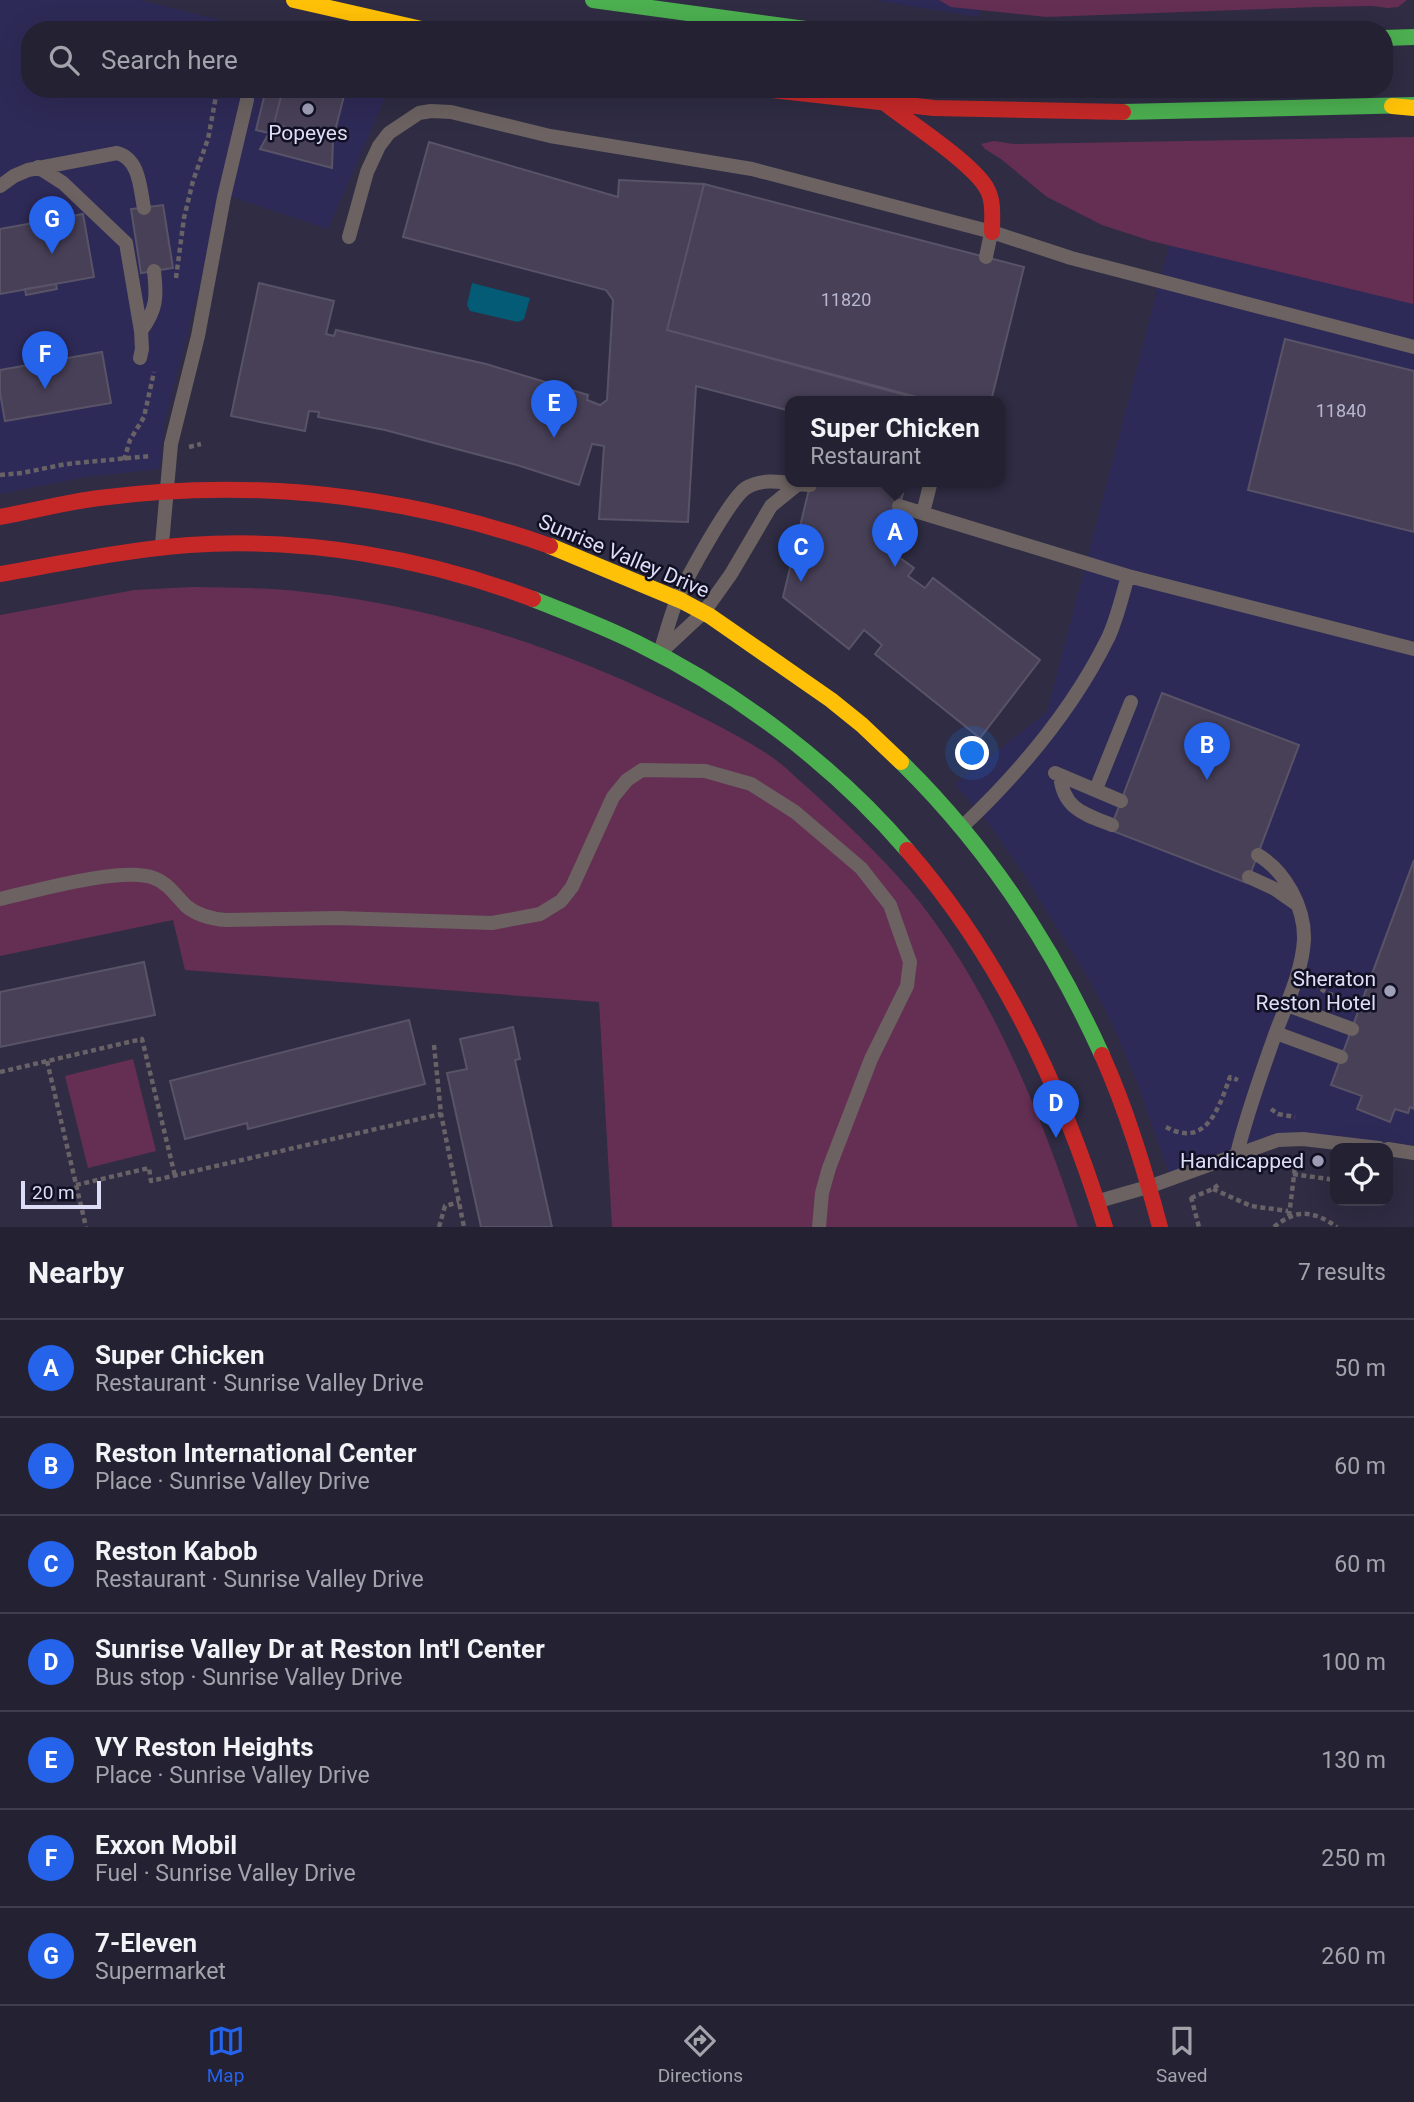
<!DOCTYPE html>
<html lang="en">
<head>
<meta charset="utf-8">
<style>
  body { margin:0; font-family:Roboto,sans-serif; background:#2f2e3e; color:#f1f3f6 }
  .controls { position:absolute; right:21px; bottom:21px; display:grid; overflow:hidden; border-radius:14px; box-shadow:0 7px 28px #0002 }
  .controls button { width:63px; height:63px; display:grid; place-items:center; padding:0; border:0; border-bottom:2px solid #403e4d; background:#232132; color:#f1f3f6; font:35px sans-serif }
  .scale { position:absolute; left:21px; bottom:18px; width:80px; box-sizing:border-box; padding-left:7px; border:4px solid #ddddf8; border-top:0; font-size:19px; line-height:24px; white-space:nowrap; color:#ddddf8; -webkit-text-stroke:5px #111022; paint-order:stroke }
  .you { position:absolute; left:973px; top:754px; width:24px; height:24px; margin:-18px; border:5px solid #fff; border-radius:50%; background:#1a73e8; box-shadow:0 0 0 10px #1a73e833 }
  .badge { display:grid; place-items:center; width:46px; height:46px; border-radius:50%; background:#2563eb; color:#fff; font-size:23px; font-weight:700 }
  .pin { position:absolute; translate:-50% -58px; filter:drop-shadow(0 2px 4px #0008) }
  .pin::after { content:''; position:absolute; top:37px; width:24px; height:21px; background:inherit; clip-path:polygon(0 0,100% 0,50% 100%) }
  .popup { position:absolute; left:785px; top:396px; width:220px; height:91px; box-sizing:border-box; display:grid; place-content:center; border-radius:14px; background:#232132; filter:drop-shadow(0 2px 5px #0005); font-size:23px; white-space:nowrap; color:#a3a3ac }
  .popup b { font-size:26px; color:#f1f3f6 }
  .popup::after { content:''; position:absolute; left:50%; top:100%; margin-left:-14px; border:14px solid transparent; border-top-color:#232132 }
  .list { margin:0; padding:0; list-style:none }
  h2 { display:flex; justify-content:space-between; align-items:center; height:91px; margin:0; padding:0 28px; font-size:30px }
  h2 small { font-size:23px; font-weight:400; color:#a3a3ac }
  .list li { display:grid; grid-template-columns:46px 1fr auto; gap:21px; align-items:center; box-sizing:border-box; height:98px; padding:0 28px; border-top:2px solid #403e4d }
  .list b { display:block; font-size:26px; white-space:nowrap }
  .list p { margin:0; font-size:23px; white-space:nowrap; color:#a3a3ac }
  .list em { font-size:23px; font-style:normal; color:#a3a3ac }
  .icon { flex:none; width:38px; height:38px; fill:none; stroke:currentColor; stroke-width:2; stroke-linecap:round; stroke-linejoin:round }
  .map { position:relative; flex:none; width:1414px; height:1227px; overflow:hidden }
  .search { position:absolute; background:#232132; box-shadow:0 7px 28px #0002; left:21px; right:21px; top:21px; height:77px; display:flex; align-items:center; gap:18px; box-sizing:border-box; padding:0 24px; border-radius:28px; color:#a3a3ac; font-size:26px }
  .sheet { height:777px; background:#232132 }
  nav { display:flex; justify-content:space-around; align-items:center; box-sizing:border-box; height:98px; border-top:2px solid #403e4d; background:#232132; font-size:19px; color:#a3a3ac }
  nav a { display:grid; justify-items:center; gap:4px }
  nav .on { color:#2563eb }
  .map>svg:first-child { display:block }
</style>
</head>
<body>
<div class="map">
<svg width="1414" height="1227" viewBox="0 0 1414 1227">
  <rect width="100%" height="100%" fill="#2f2c43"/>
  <path fill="#2e2a57" d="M 0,0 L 139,0 L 261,30 L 30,30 L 30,89 L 389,89 L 328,229 L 223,194 L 164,425 L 160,469 L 85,477 L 0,494 Z
    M 873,0 L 982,0 L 978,17 Z
    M 1414,174 L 1414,1153 L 1303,1139 L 1171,1179 L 1137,1082 L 1112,1023 L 1089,979 L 1021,870 L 989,824 L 955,784 L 1047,712 L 1183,192 Z"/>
  <path fill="#652f53" d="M 939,0 L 1407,0 L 1398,7 L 1388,8 L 1372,6 L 1319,7 L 1046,17 L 951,7 Z
    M 1414,137 L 1413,304 L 1151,241 L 1102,225 L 1047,197 L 1001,159 L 985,149 L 981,144 L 994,141 L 1014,144 Z
    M 192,587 C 230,588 268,587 305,592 C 430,606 549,644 662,698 C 700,716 737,734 772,757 C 785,766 796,778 808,788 C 843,820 878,853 909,889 C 986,980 1042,1114 1078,1227 L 612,1227 L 599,1002 L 185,970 L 173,920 L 0,956 L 0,615 L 134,590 Z
    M 133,1059 L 156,1151 L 88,1168 L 65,1076 Z"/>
  <path fill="#045b75" d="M 472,283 L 530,298 L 524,319 L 518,322 L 470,311 L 467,305 Z"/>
  <path fill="#484057" stroke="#595367" stroke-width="2" d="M 266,89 L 283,89 L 274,124 L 269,133 L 256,130 Z
    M 283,89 L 335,89 L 345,92 L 333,139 L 274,124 Z
    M 274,124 L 333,139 L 332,168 L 260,149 Z
    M 429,142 L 618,197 L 619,180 L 704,184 L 667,330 L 927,401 L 790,401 L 790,411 L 696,386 L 688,522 L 599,519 L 604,446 L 592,444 L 579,485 L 517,465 L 385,430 L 318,417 L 319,412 L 309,411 L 305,431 L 231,416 L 259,283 L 334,301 L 326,334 L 334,336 L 336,330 L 486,364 L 588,395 L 587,400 L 600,405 L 607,400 L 613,300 L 606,290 L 403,237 Z
    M 704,184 L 1024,267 L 991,401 L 932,401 L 667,330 Z
    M 163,205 L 173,268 L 141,273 L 131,209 Z
    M 83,214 L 94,277 L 0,294 L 0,229 Z
    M 56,284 L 57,289 L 26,295 L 25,289 Z
    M 1285,339 L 1414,371 L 1414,532 L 1248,490 Z
    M 102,352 L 111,403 L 5,421 L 0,393 L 0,370 Z
    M 811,481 L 906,481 L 889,550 L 914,568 L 908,576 L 925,588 L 933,578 L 1040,660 L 980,738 L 875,654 L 882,645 L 864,630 L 849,649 L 783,597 Z
    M 1162,693 L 1299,745 L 1247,883 L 1110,830 Z
    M 1414,860 L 1414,1109 L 1410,1107 L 1408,1113 L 1395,1109 L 1390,1122 L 1357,1109 L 1362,1096 L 1331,1085 Z
    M 144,962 L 155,1015 L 0,1047 L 0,992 Z
    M 409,1020 L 425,1084 L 248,1129 L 247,1123 L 185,1139 L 170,1081 Z
    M 513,1027 L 520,1059 L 515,1060 L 552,1227 L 481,1227 L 447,1073 L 467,1069 L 460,1039 Z"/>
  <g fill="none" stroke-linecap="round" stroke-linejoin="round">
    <path stroke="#686267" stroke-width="4.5" stroke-dasharray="5 3.5" stroke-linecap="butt" d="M 176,278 L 184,218 L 193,181 L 208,139 L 217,91
      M 189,447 L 201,444
      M 124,460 L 130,440 L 144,417 L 154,372
      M 0,475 L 22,473 L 66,464 L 150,456
      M 1314,984 L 1327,993 L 1361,1006
      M 434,1045 L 441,1114 L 464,1227
      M 47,1061 L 86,1227
      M 0,1072 L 142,1039 L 175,1176
      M 1271,1109 L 1278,1114 L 1295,1117
      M 1166,1127 C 1207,1149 1219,1107 1230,1077 L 1238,1080
      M 1293,1174 L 1335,1180
      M 76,1185 L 149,1168 L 151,1181 L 441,1114
      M 1213,1189 L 1251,1206 L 1288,1211
      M 1191,1197 L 1199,1227
      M 1191,1198 L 1213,1189 L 1218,1185
      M 1289,1216 L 1296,1159
      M 439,1227 L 445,1206 L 459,1202
      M 1274,1227 C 1297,1208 1314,1211 1337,1227"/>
    <path stroke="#6b6261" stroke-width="14" d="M 38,167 L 63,183 L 126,243 L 141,331 L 142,349 L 140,358
      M 0,186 L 14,176 L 28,170 L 117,153 C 140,159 140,189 144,208
      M 349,237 L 367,172 L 379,146 L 389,133 L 419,113 L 431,111 L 451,112 L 550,136 L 752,169 L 992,232 L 1071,258 L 1414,347
      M 986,257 L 991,233
      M 141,331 C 157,309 157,297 154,271
      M 899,506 L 1128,576 C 1122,596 1117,619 1108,638 C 1073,709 1020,772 963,826
      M 923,513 L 931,481
      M 162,544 L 171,444 L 198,336 L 224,197 L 247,100
      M 1128,576 L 1414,649
      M 660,653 C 665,636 670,618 676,602 C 685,581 730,498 746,488 C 765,476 790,484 810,485
      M 660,653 L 704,612 L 731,574 L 771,506 L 798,484
      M 1055,773 L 1121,801
      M 1060,775 C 1063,809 1084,814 1112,825
      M 1096,789 L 1131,702
      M 1249,877 L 1275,889 L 1295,903
      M 0,899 C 35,891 122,866 154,878 C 168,883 176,896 186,906 C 197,915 212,919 226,920 L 338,918 L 492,923 L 540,914 L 561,901 L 572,887 L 613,797 L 627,780 L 642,770 L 705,771 L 751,784 L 795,812 L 861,868 L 890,905 L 910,962 L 907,986 L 871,1059 L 829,1168 L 822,1193 L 819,1227
      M 1287,1005 L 1352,1029
      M 1276,1033 L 1341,1057
      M 1388,1149 L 1414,1153
      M 1237,1154 C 1247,1112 1262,1072 1276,1032 C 1287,1003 1302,972 1304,940 C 1305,907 1285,871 1258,855
      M 1099,1201 L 1151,1186 L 1278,1140 L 1303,1139 L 1379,1148"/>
    <path stroke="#4caf50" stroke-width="16" d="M 593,0 L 813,30
      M 1384,38 L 1414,37
      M 1123,112 L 1414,105
      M 533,599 C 568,613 603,626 637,643 C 737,692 834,765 907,850
      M 901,762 C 986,845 1053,947 1102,1055"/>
    <path stroke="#ffc107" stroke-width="16" d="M 294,0 L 426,30
      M 1392,106 L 1414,108
      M 550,546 L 682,601 L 710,616 L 831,700 L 862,725 L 901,762"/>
    <path stroke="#c62828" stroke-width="16" d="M 763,89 L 934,108 L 1123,112
      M 886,104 C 910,123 974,164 987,189 C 994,201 992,218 992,232
      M 0,517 C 33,511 66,502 99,498 C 252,478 405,495 550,546
      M 0,574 C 63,563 125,550 189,545 C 304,537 425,558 533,599
      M 907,850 C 1002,959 1063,1090 1105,1227
      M 1102,1055 C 1127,1111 1144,1168 1160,1227"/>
  </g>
  <g fill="#a09fb9" stroke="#111022" stroke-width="2.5">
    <circle cx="308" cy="109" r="7"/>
    <circle cx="1390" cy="991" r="7"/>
    <circle cx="1318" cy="1161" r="7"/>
  </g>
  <g text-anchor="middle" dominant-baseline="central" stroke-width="5" stroke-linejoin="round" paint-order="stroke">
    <g font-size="18" fill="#b8b6d0">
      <text x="846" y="299">11820</text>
      <text x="1341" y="410">11840</text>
    </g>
    <g font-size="21" fill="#ddddf8" stroke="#111022" text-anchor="end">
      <text x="308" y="133" text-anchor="middle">Popeyes</text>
      <text x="1376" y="979">Sheraton<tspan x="1376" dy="24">Reston Hotel</tspan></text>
      <text x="1304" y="1161">Handicapped</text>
    </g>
    <g font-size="21" fill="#ddddf8" stroke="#111022">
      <text transform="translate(624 556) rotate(23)">Sunrise Valley Drive</text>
    </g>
  </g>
</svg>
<div class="controls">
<button><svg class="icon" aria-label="locate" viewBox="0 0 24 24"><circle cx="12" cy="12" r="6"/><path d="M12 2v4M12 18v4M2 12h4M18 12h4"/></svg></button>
</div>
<div class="scale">20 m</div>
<div class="you"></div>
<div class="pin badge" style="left:895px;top:567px">A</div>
<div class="popup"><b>Super Chicken</b>Restaurant</div>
<div class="pin badge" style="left:1207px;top:780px">B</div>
<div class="pin badge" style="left:801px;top:582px">C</div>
<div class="pin badge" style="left:1056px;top:1138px">D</div>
<div class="pin badge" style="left:554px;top:438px">E</div>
<div class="pin badge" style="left:45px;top:389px">F</div>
<div class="pin badge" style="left:52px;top:254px">G</div>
<div class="search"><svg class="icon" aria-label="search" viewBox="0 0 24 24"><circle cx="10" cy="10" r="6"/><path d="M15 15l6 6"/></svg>Search here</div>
</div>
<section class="sheet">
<h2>Nearby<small>7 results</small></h2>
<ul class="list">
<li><span class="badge">A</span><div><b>Super Chicken</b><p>Restaurant · Sunrise Valley Drive</p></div><em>50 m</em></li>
<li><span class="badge">B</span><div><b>Reston International Center</b><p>Place · Sunrise Valley Drive</p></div><em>60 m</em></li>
<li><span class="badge">C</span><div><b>Reston Kabob</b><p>Restaurant · Sunrise Valley Drive</p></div><em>60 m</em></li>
<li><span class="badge">D</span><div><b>Sunrise Valley Dr at Reston Int'l Center</b><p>Bus stop · Sunrise Valley Drive</p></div><em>100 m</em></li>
<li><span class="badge">E</span><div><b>VY Reston Heights</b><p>Place · Sunrise Valley Drive</p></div><em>130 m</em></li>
<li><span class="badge">F</span><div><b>Exxon Mobil</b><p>Fuel · Sunrise Valley Drive</p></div><em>250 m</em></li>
<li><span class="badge">G</span><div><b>7-Eleven</b><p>Supermarket</p></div><em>260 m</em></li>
</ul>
</section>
<nav>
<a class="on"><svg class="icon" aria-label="map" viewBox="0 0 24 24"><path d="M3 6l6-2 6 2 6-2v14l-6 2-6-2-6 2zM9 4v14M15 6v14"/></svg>Map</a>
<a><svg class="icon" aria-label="directions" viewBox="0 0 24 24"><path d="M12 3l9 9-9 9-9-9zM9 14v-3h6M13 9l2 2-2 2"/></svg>Directions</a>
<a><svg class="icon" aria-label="saved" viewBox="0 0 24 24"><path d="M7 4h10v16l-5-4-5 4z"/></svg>Saved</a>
</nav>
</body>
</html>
